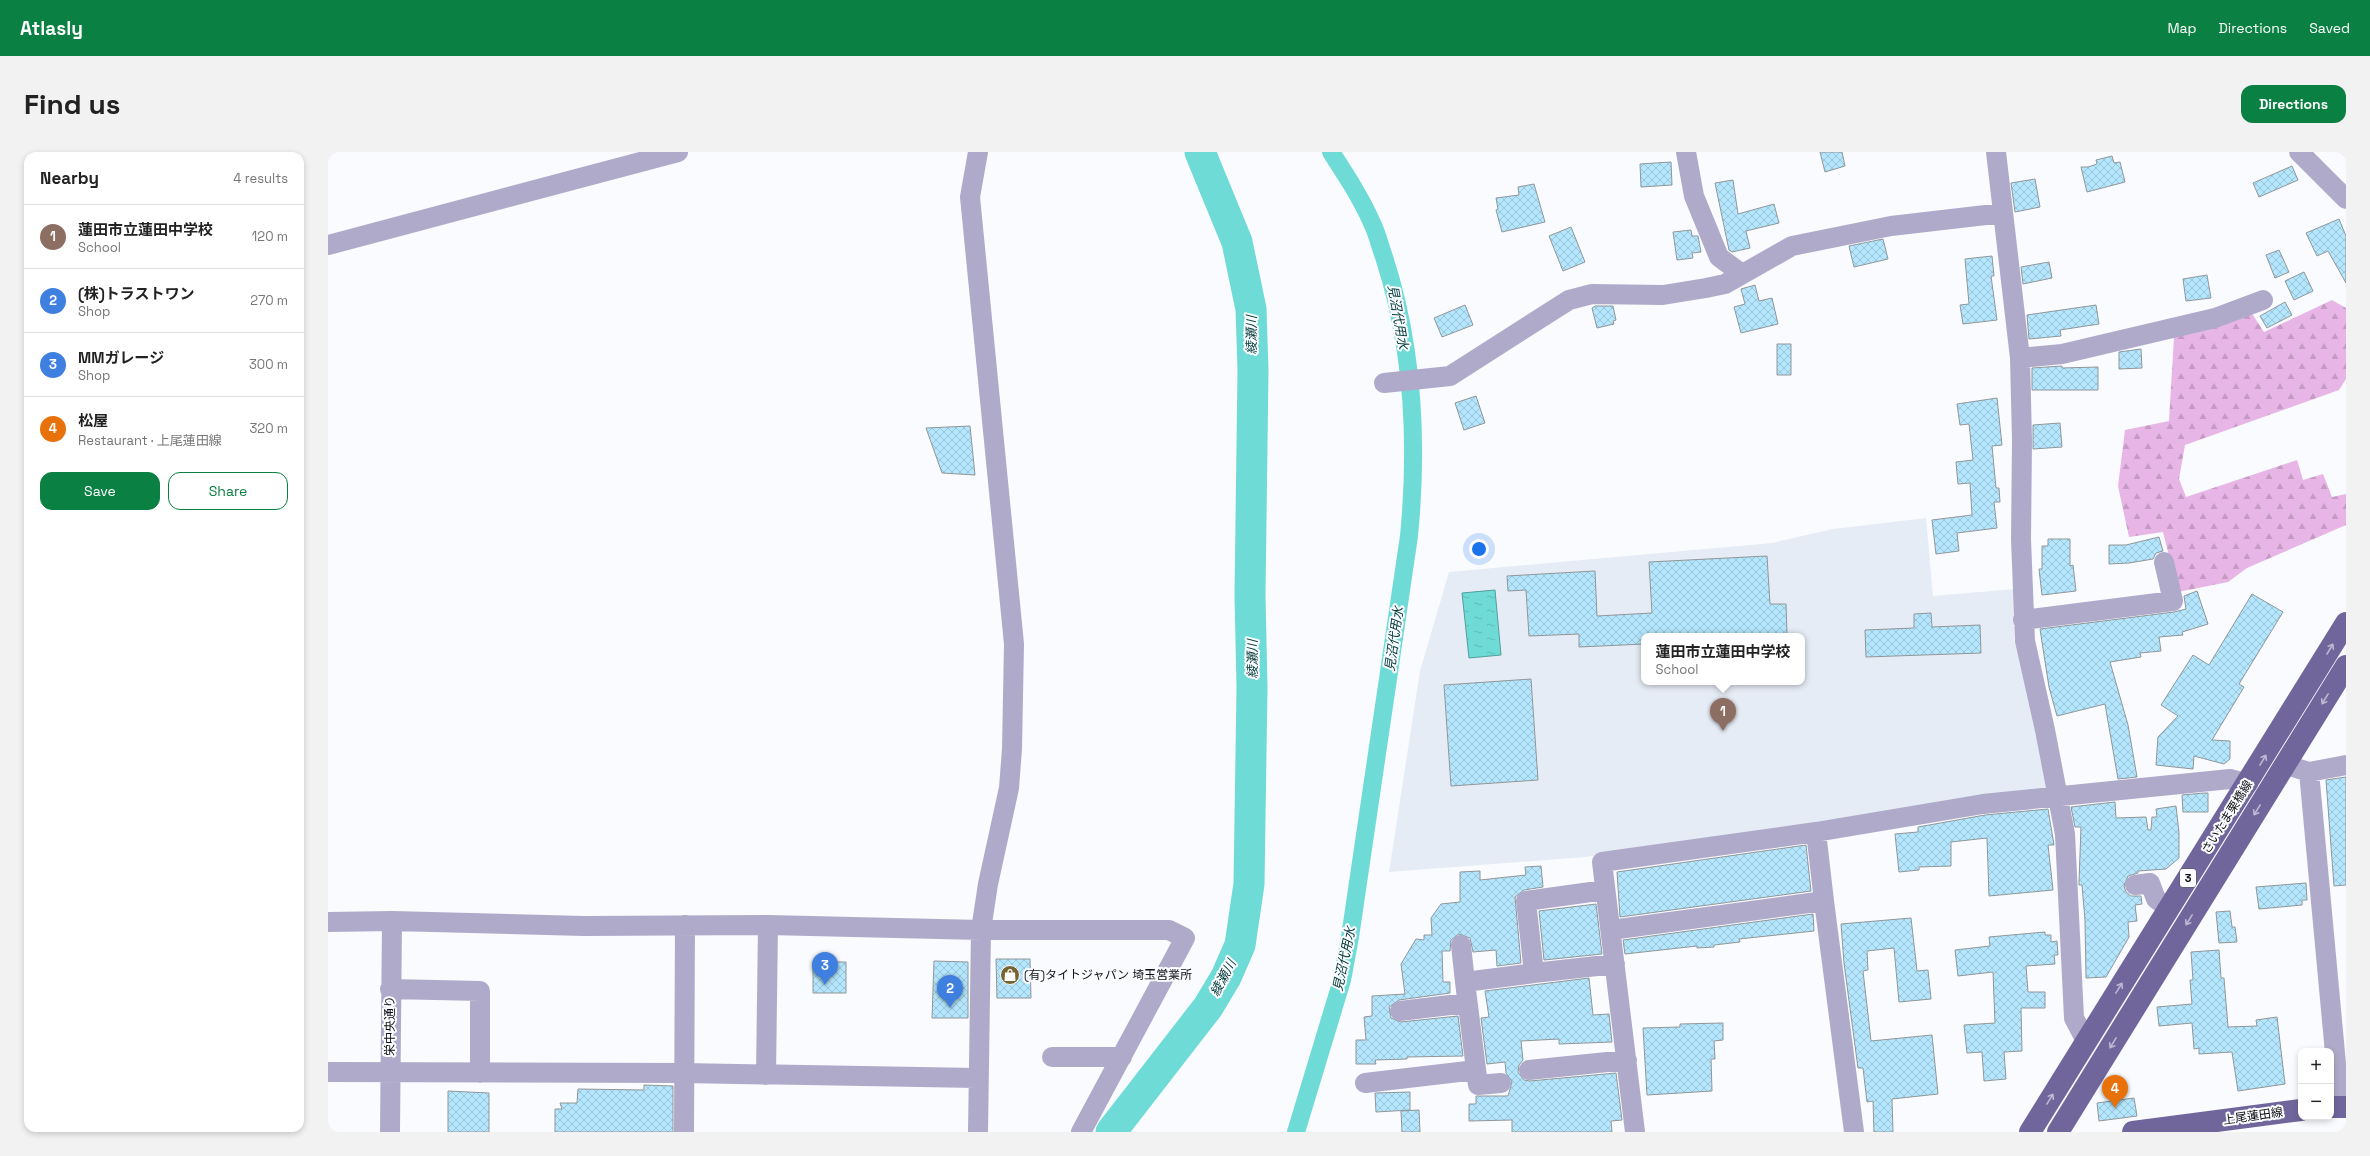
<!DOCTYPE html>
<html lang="en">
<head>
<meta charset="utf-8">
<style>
  body { margin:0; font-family:"Space Grotesk","Noto Sans JP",sans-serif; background:#f2f2f2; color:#222 }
  .controls { position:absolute; right:12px; bottom:12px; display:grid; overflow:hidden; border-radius:8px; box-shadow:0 2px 6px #0003 }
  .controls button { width:36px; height:36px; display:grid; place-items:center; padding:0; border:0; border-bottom:1px solid #e0e0e0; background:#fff; color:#222; font:20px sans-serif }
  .you { position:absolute; left:1151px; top:397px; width:14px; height:14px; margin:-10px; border:3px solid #fff; border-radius:50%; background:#1a73e8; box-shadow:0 0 0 6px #1a73e833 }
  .badge { display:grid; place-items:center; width:26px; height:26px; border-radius:50%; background:#0b8043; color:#fff; font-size:13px; font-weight:700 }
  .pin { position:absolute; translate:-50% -33px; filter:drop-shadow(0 1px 2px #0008) }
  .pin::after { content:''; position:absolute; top:21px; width:14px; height:12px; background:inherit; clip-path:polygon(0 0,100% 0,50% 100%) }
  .popup { position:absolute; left:1313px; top:481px; width:164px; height:52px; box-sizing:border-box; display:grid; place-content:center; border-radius:8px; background:#fff; filter:drop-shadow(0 1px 3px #0005); font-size:13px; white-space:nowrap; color:#767676 }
  .popup b { font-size:15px; color:#222 }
  .popup::after { content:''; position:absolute; left:50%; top:100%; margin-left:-8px; border:8px solid transparent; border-top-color:#fff }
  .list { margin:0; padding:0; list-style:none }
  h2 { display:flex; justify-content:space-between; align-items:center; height:52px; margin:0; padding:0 16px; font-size:17px }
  h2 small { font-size:13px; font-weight:400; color:#767676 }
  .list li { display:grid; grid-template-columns:26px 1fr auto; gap:12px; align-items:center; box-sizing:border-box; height:64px; padding:0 16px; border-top:1px solid #e0e0e0 }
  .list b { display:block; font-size:15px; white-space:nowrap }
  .list p { margin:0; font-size:13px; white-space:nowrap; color:#767676 }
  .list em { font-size:13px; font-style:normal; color:#767676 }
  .actions { display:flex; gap:8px; padding:12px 16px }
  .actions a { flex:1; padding:9px 0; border:1px solid #0b8043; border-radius:12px; text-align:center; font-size:14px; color:#0b8043 }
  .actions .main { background:#0b8043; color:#fff }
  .map { position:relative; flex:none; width:2018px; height:980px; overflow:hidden; border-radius:12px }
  header { display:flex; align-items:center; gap:24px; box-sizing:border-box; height:56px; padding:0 20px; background:#0b8043; color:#fff }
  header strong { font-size:19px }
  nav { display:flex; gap:22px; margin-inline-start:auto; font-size:14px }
  .intro { display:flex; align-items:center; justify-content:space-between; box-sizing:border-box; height:96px; padding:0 24px }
  h1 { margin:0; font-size:28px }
  .button { padding:10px 18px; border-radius:12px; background:#0b8043; color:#fff; font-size:14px; font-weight:700 }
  main { display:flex; gap:24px; padding:0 24px }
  aside { flex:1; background:#fff; border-radius:12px; box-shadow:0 2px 6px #0003 }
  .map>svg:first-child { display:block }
</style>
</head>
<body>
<header>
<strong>Atlasly</strong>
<nav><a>Map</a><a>Directions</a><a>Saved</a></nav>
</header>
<div class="intro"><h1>Find us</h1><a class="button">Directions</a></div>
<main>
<aside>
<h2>Nearby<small>4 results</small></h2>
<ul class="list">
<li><span class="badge" style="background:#8d6e63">1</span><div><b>蓮田市立蓮田中学校</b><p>School</p></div><em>120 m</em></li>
<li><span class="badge" style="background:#3f7fe0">2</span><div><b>(株)トラストワン</b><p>Shop</p></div><em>270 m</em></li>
<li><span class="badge" style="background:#3f7fe0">3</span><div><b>MMガレージ</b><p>Shop</p></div><em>300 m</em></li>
<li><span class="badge" style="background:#e8710a">4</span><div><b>松屋</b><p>Restaurant · 上尾蓮田線</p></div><em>320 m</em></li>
</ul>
<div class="actions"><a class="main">Save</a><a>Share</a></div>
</aside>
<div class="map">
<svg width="2018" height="980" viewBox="0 0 2018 980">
  <defs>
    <pattern id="forest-firs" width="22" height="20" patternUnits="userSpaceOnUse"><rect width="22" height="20" fill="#e7b5e6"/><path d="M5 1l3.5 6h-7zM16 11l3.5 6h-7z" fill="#c59bc4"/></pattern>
    <pattern id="water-ripples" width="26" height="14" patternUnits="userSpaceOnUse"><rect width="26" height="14" fill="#6fdbd7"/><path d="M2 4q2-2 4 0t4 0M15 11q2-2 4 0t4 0" fill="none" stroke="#5fbbb8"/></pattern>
    <pattern id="building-cross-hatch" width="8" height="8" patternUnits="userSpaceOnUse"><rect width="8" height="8" fill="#b4e7fd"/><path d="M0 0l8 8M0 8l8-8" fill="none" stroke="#9ac5d8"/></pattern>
  </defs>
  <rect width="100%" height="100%" fill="#f9fbff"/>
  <path fill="#e6ecf5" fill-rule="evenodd" d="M 1598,366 L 1605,444 L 1687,437 L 1686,487 L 1722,639 L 1257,705 L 1061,720 L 1092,519 L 1121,420 L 1444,391 L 1505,377 ZM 1316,484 L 1474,484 L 1474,530 L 1316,530 Z"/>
  <path fill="url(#forest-firs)" d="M 2004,148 L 2018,156 L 2018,227 L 2011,238 L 1857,293 L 1851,327 L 1858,345 L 1969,308 L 1975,328 L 1995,322 L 2004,345 L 2018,342 L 2018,373 L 1919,416 L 1900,430 L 1850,440 L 1835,380 L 1801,385 L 1790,334 L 1797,278 L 1841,269 L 1846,185 L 1923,160 L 1936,180 Z"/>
  <path fill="url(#water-ripples)" stroke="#529e9c" d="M 1167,438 L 1173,503 L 1141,506 L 1134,441 Z"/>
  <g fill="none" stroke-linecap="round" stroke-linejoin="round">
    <path stroke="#6fdbd7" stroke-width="18" d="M 968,980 L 1014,828 L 1022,785 L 1081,384 C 1090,291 1085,194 1056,105 C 1052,94 1049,81 1044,71 C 1033,46 1018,23 1003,0"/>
    <path stroke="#6fdbd7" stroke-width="31" d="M 783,980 L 880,855 L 898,825 L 912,793 L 921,732 L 924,536 L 922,443 L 925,218 L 923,157 L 909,90 L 872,0"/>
  </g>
  <path fill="url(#building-cross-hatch)" stroke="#919699" d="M 1492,0 L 1514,0 L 1517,14 L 1497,20 Z
    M 1784,4 L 1786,11 L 1792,10 L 1797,30 L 1759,40 L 1753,15 L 1760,15 L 1769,12 L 1768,8 Z
    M 1343,10 L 1344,33 L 1313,35 L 1312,12 Z
    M 1964,14 L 1970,28 L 1931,45 L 1925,31 Z
    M 1707,27 L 1712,55 L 1687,60 L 1683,31 Z
    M 1405,28 L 1410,62 L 1446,52 L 1451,71 L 1418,79 L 1422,96 L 1404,100 L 1401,98 L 1387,31 Z
    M 1206,32 L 1217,70 L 1174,80 L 1168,58 L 1170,57 L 1168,46 L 1191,43 L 1190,35 Z
    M 2011,67 L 2018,84 L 2018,131 L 2000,99 L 1989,104 L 1978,81 Z
    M 1243,75 L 1257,110 L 1235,119 L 1221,84 Z
    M 1363,78 L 1364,84 L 1370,84 L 1373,100 L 1364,101 L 1365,106 L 1349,108 L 1345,80 Z
    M 1555,87 L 1560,107 L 1526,115 L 1521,94 Z
    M 1951,98 L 1961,120 L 1947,126 L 1938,103 Z
    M 1664,104 L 1666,124 L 1663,124 L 1669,168 L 1635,172 L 1632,153 L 1641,152 L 1637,107 Z
    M 1721,110 L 1724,126 L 1695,132 L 1693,115 Z
    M 1976,120 L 1985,139 L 1966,148 L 1957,129 Z
    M 1879,123 L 1883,146 L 1858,149 L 1855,127 Z
    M 1427,133 L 1431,149 L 1444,146 L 1450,172 L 1413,181 L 1406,155 L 1417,152 L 1413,137 Z
    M 1957,150 L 1964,163 L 1939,176 L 1932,164 Z
    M 1137,153 L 1145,173 L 1114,185 L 1106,166 Z
    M 1768,153 L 1771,172 L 1732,178 L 1733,184 L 1701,187 L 1699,163 Z
    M 1267,154 L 1285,154 L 1288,168 L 1285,169 L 1286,172 L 1269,176 L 1264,156 Z
    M 1449,192 L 1463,192 L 1463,223 L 1449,223 Z
    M 1813,197 L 1814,216 L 1791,217 L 1791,200 Z
    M 1734,214 L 1734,216 L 1770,215 L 1770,238 L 1704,238 L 1704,216 Z
    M 1148,244 L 1157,271 L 1136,278 L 1127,251 Z
    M 1669,246 L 1674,293 L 1664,294 L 1668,336 L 1671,336 L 1672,350 L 1666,350 L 1669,376 L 1629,381 L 1631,399 L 1608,402 L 1604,368 L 1644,363 L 1642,331 L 1630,332 L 1628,310 L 1645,308 L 1641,272 L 1632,273 L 1629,252 Z
    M 1732,271 L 1734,295 L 1705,297 L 1705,273 Z
    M 642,274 L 647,323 L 614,321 L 598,276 Z
    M 1831,385 L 1835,399 L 1828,401 L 1825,407 L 1801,411 L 1781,412 L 1781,393 L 1798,393 Z
    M 1720,387 L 1742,387 L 1742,414 L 1745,413 L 1748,439 L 1714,443 L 1711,417 L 1714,417 L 1714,394 L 1720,394 Z
    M 1439,404 L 1442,452 L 1458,452 L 1459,482 L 1316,484 L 1316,492 L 1251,495 L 1251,482 L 1201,484 L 1198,438 L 1180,439 L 1179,424 L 1267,419 L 1269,464 L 1324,461 L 1321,410 Z
    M 1869,439 L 1880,472 L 1854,480 L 1855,483 L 1831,485 L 1833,499 L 1812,501 L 1813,505 L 1782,510 L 1800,573 L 1809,625 L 1790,627 L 1777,552 L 1729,564 L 1721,535 L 1712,477 L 1846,460 L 1858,457 L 1856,444 Z
    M 1924,442 L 1955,460 L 1911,532 L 1916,535 L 1884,588 L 1902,589 L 1902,607 L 1896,612 L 1866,604 L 1865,617 L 1828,613 L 1830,585 L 1850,564 L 1833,553 L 1865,503 L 1881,513 Z
    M 1603,461 L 1604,475 L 1652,473 L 1653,501 L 1538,505 L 1537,478 L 1586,476 L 1586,462 Z
    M 1203,527 L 1210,628 L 1123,634 L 1116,533 Z
    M 2018,625 L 2018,733 L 2006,734 L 1998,628 Z
    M 1876,641 L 1880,641 L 1880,660 L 1855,660 L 1854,643 Z
    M 1787,650 L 1788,666 L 1818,665 L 1820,678 L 1823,678 L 1824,665 L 1829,665 L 1828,657 L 1848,654 L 1851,681 L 1851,706 L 1838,717 L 1810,719 L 1810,721 L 1800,724 L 1796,734 L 1798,740 L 1803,744 L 1813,744 L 1814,752 L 1807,753 L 1809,769 L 1800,770 L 1801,785 L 1778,825 L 1758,826 L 1757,768 L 1754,733 L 1751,733 L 1751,730 L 1753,675 L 1747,675 L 1743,655 Z
    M 1720,657 L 1726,693 L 1720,693 L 1725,738 L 1661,744 L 1659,686 L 1623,690 L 1623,714 L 1591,715 L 1591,718 L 1571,720 L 1567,682 L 1590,680 L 1590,675 L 1657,663 Z
    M 1478,693 L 1483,739 L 1292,765 L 1289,720 Z
    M 1213,714 L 1215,735 L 1196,738 L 1187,745 L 1193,811 L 1169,814 L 1168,798 L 1145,800 L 1142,786 L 1131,782 L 1123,788 L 1122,799 L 1114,799 L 1115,830 L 1122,830 L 1122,841 L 1071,848 L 1061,855 L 1063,866 L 1073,870 L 1130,864 L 1135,904 L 1079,905 L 1079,907 L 1047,908 L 1048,912 L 1028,912 L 1028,888 L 1038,888 L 1036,865 L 1044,864 L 1044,844 L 1077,842 L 1073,812 L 1088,787 L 1096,788 L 1096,783 L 1104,783 L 1103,766 L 1113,752 L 1132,750 L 1132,720 L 1152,719 L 1152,728 L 1198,723 L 1197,715 Z
    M 1978,731 L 1979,748 L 1974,748 L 1974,753 L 1931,757 L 1928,735 Z
    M 1268,752 L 1274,802 L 1216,808 L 1211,759 Z
    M 1902,759 L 1904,775 L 1907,775 L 1909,790 L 1891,791 L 1888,760 Z
    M 1485,762 L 1486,779 L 1411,787 L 1412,790 L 1386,793 L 1386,795 L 1369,796 L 1369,794 L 1297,802 L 1295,788 Z
    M 1583,766 L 1589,819 L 1600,818 L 1603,847 L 1571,850 L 1566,796 L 1539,799 L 1540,818 L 1535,819 L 1543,889 L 1604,883 L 1610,942 L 1564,947 L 1565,980 L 1546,980 L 1545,949 L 1539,950 L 1535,916 L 1530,916 L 1516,811 L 1513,772 Z
    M 1717,780 L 1717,783 L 1723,783 L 1723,790 L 1729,789 L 1730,803 L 1726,803 L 1727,812 L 1698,814 L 1700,840 L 1717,840 L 1717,856 L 1693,856 L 1694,899 L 1676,900 L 1678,927 L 1656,929 L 1654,900 L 1639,901 L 1636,873 L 1667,871 L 1665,820 L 1630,824 L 1627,798 L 1662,794 L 1661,785 Z
    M 1891,798 L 1893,826 L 1896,826 L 1900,875 L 1929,874 L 1928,868 L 1949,865 L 1957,932 L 1910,939 L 1904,900 L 1871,902 L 1871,896 L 1866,897 L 1864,871 L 1831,874 L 1829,855 L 1864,852 L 1862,828 L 1865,828 L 1863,800 Z
    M 668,807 L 702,807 L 703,846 L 669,846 Z
    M 606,809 L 640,810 L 640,866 L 604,866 Z
    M 485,810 L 518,810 L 518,841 L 485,841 Z
    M 1261,826 L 1265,863 L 1281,862 L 1284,890 L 1231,892 L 1231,887 L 1193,889 L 1195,908 L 1191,913 L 1190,920 L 1196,928 L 1202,929 L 1288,921 L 1294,968 L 1283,969 L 1284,980 L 1184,980 L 1184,968 L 1141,969 L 1141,952 L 1148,952 L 1148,944 L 1180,944 L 1184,930 L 1178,921 L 1177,910 L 1159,912 L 1153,866 L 1161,865 L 1157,839 Z
    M 1395,871 L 1395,888 L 1386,889 L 1387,907 L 1383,907 L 1384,939 L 1319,943 L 1315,876 L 1352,875 L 1352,872 Z
    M 316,933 L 345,934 L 345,980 L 227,980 L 227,957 L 234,957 L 232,951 L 249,951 L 250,937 L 316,938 Z
    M 120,939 L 161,941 L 161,980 L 120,980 Z
    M 1082,940 L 1082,958 L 1048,960 L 1047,941 Z
    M 1806,946 L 1809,964 L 1771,969 L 1769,951 Z
    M 1091,958 L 1092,980 L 1074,980 L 1073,959 Z"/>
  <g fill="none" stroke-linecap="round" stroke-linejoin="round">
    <path stroke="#afaac9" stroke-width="20" d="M 1358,0 L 1366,44 L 1391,105 L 1414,122
      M 1668,0 L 1692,206 L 1694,288 L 1693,387 L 1697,489 L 1717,578 L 1737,682 L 1746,866 L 1758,889
      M 1971,0 L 2018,47
      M 0,93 L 350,0
      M 1692,206 L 1734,202 L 1887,166 L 1935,148
      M 1056,231 L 1122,224 L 1241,148 L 1264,142 L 1335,143 L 1378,136 L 1397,132 L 1464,94 L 1563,74 L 1675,61
      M 1695,468 L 1845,449 L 1836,410
      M 1968,616 L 1981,620 L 2018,613
      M 1981,620 L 2012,955
      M 1807,733 L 1822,731 L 1828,747 L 1841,756
      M 1277,738 L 1198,749 L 1206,821 L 1287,812
      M 1496,749 L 1526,980
      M 0,770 L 64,769 L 256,774 L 440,773 L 653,778 L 841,778 L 857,786 L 753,980
      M 1283,778 L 1496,749 L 1488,680
      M 1133,793 L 1137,830
      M 62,837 L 152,839 L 152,921
      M 1072,859 L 1139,851
      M 724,905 L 794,905
      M 1201,918 L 1299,908
      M 0,920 L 355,921 L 649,926
      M 438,923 L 440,773
      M 1037,931 L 1148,918
      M 1173,931 L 1150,933 L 1137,830 L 1206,821
      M 62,980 L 64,769
      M 356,980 L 357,773
      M 650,980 L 653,778 L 660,732 L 681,636 L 684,597 L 686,492 L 642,45 L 650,0
      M 1307,980 L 1274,710 L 1488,680 L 1655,652 L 1902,627 L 1920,632"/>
    <path stroke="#71669c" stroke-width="22" d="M 2003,955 L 2018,955
      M 1702,980 L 2018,471
      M 1730,980 L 2018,514
      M 1805,980 L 1973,958"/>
  </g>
  <defs><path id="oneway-shaft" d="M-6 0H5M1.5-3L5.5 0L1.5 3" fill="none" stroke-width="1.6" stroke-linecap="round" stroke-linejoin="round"/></defs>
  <g stroke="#bcb8d2">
    <use href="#oneway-shaft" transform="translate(2002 497) rotate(-59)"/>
    <use href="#oneway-shaft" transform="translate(1997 547) rotate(122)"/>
    <use href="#oneway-shaft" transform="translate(1935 608) rotate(-59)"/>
    <use href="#oneway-shaft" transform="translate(1929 658) rotate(122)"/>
    <use href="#oneway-shaft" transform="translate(1861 768) rotate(122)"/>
    <use href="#oneway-shaft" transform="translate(1791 836) rotate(-58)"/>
    <use href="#oneway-shaft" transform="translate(1785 891) rotate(122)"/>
    <use href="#oneway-shaft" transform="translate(1722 947) rotate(-58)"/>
  </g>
  <defs>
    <symbol id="shop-disc" viewBox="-11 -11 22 22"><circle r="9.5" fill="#756432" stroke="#f9fbff"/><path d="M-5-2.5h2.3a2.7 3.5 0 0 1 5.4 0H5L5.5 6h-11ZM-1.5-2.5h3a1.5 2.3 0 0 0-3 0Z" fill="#fff"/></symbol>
  </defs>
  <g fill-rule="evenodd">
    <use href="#shop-disc" x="671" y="812" width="22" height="22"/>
  </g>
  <g text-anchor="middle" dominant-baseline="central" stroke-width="4" stroke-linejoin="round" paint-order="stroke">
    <rect fill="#f9fbff" stroke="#565759" stroke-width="1" x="1852" y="717" width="16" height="18" rx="3"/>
    <g font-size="11" font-weight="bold" fill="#101112">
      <text x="1860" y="726">3</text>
    </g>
    <g font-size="12" fill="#101112" stroke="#f9fbff">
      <text transform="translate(1899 665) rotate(-58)">さいたま栗橋線</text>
      <text transform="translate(62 874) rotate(-90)">栄中央通り</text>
      <text transform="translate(1925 964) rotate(-8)">上尾蓮田線</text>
    </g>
    <g font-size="12" fill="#101112" stroke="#f9fbff" text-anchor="start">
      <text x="696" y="823">(有)タイトジャパン 埼玉営業所</text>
    </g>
    <g font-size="13" font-style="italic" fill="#043a38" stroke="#f9fbff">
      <text transform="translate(1070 165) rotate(80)">見沼代用水</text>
      <text transform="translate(923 183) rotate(-90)">綾瀬川</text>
      <text transform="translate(1066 487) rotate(-82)">見沼代用水</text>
      <text transform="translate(924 507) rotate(-90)">綾瀬川</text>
      <text transform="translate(1016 807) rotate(-78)">見沼代用水</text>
      <text transform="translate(895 826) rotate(-62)">綾瀬川</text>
    </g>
  </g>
</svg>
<div class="controls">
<button>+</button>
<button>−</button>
</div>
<div class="you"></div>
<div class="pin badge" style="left:1395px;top:579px;background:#8d6e63">1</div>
<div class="popup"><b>蓮田市立蓮田中学校</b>School</div>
<div class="pin badge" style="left:622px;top:856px;background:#3f7fe0">2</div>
<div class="pin badge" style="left:497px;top:833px;background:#3f7fe0">3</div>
<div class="pin badge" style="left:1787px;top:956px;background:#e8710a">4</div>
</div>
</main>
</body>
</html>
